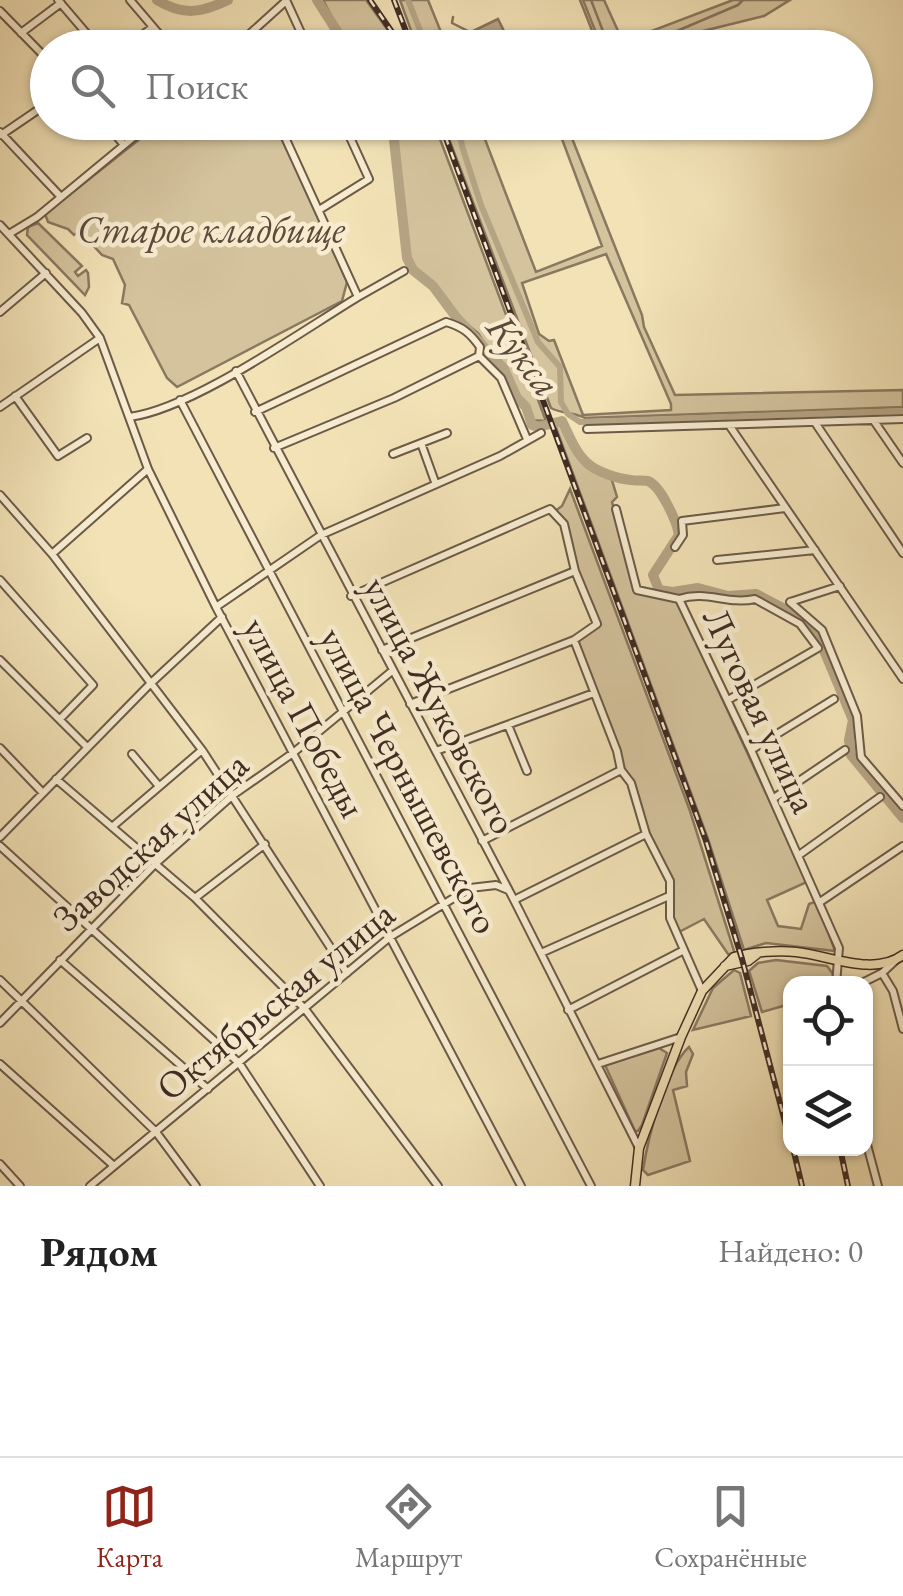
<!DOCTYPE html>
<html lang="ru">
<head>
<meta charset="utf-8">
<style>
  body { margin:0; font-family:"EB Garamond",serif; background:#f2f2f2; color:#222 }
  .controls { position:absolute; right:30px; bottom:30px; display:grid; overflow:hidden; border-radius:20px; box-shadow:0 2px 8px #0004 }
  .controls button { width:90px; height:90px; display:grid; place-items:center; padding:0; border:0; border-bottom:2px solid #e0e0e0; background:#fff; color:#222; font:50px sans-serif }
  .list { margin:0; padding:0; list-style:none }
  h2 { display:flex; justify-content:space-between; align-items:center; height:130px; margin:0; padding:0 40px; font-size:42px }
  h2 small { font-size:32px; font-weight:400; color:#767676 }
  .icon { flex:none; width:55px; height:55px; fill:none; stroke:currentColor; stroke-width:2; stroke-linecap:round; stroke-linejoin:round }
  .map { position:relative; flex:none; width:903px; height:1186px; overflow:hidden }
  .search { position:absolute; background:#fff; box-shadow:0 2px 8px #0004; left:30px; right:30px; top:30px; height:110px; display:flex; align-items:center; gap:25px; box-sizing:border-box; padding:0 35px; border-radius:55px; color:#767676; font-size:38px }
  .sheet { height:270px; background:#fff }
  nav { display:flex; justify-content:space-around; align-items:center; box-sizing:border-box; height:140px; border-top:2px solid #e0e0e0; background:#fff; font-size:28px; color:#767676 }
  nav a { display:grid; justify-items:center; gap:5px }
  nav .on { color:#8f2418 }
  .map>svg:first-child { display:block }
</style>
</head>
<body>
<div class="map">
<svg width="903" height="1186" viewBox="0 0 903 1186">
  <rect width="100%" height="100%" fill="#f2e2b6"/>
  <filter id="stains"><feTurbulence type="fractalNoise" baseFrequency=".002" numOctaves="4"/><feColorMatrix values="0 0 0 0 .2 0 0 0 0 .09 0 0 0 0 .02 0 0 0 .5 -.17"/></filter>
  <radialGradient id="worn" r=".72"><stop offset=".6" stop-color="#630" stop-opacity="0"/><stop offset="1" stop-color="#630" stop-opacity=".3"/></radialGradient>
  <path fill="#d4c39d" stroke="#8a7860" stroke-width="2.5" fill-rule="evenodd" d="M 323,0 L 366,0 L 400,47 L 358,47 L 341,35 Z
    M 400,0 L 428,0 L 447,47 L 417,47 Z
    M 583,0 L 604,0 L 623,42 L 733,0 L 790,0 L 764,16 L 695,33 L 658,47 L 602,48 Z
    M 160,123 L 273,123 L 300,173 L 347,282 L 342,301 L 177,387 L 167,378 L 129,305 L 122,303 L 125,285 L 113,259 L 102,255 L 80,231 L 74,235 L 68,229 L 48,222 L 45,214 Z
    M 394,123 L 434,123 L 546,421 L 530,420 L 528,407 L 519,396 L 506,368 L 493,356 L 478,333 L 457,316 L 435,285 L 414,269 L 409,258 Z
    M 443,123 L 494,123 L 481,129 L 536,272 L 602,246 L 556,123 L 566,123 L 642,315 L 644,327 L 675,395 L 903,390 L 903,407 L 585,418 C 573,412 562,414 551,408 ZM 606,254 L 671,404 L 671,410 L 583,415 L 554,340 L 549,341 L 539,334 L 522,283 Z
    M 38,223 L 82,266 L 75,272 L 78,276 L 86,270 L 88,273 L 89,287 L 85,295 L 27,235 L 28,227 Z
    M 555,425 L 563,425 L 580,460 L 611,477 L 617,497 L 612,502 L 636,589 L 677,601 L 807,882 L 767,900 L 778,926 L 801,929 L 809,904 L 817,901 L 835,951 L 766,943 L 744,950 L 708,839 Z
    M 570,489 L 690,811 L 735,954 L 728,954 L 704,919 L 679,932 L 673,917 L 672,884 L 649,833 L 633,782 L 624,770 L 577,641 L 599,626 L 577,570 L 568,528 L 555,511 L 562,506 Z
    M 776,960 L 827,966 L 833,974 L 833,983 L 790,984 L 790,1004 L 762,1012 L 749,971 L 758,963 Z
    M 734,970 L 740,973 L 751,1016 L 693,1030 L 713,988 Z
    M 689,1047 L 693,1054 L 686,1072 L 687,1086 L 673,1090 L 690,1161 L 648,1175 L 643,1170 C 648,1138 665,1069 689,1047 Z
    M 659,1048 L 667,1053 L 642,1125 L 638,1131 L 635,1131 L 605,1065 Z"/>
  <path fill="#b5a484" stroke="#86745d" stroke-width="2.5" d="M 498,19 L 512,47 L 472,47 L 469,33 Z"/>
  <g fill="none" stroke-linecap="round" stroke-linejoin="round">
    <path stroke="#86745d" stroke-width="2.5" d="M 580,0 L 599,48
      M 591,0 L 606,39 L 606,48
      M 453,17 L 452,23 L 470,32
      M 637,48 L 738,5 L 743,0
      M 461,130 L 474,122"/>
    <path stroke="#b5a484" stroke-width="6" d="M 408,0 L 427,48
      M 458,122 L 462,146 L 481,205 L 538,342 L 560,367 L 561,402 L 568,414 L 580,422 L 903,411"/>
    <path stroke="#b5a484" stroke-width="10" d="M 157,0 C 183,16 201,13 228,0
      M 317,0 L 340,36 L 355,48
      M 392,122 L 407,258 L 413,270 L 433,286 L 456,317 L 504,369 L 517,398 L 526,407 L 532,425 L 538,427 L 562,421 C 569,435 575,452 587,463 C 597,472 618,479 631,480 C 634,481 645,480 648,481 C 661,486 677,522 679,535 L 653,575 L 659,590 L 673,592 L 698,588 L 728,596 L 756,594 L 796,615 L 816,631 L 853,720 L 849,740 L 851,755 L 903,818"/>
    <defs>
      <path id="minor" d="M 58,0 L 99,48
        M 130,0 L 171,48
        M 286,0 L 308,48
        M 0,11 L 48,60
        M 21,33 L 61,3
        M 125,48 L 153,27
        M 234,48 L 286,1
        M 105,122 L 124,145
        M 0,132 L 61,197
        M 1,135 L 48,103
        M 319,210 L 369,179 L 343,122
        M 0,225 L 82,313 L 100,338 L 148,469 L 216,607 L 521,1186
        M 9,234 L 37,217 L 152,122
        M 358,297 L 404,271
        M 0,312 L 46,273
        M 236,371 L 514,900 L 639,1148
        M 15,396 L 58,456 L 87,438
        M 180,400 L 591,1186
        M 0,407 L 100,338
        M 255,412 L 446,322 C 463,327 470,333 480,347 L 479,356 L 501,378 L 527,439
        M 130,417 C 194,408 300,332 358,297 L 278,122
        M 874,421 L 903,463
        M 816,424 L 903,553
        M 729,425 L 903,679
        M 587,429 L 903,419
        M 421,443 L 435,482
        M 274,448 L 394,398 L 479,356
        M 393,454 L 447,433
        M 0,495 L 52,554 L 202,750 L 347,973
        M 616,509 L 637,590 L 679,599 L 751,750 L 839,948 L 836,984
        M 675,547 L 683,535 L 682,521 L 785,508
        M 52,554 L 148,469
        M 717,560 L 815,550
        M 0,580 L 93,685 L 60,719
        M 351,596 L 550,509 L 564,524 L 575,571 L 597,624 L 574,640 L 410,704
        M 679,599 C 707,590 727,605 755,599 L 800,624 L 818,648 L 728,700
        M 790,602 L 822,630 L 857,716 L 861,757 L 903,806
        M 790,602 L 840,586
        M 216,607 L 321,535 L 500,456 L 541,433
        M 574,640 L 617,751 L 621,770 L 631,783 L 646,834 L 670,881 L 670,918 L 702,991
        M 382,650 L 575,571
        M 0,660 L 87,747
        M 508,725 L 527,771
        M 0,748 L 42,792
        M 751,750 L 834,699
        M 436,751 L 594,693
        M 132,754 L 158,785
        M 56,779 L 195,898 L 305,1009 L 438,1186
        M 774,798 L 845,750
        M 112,827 L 202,750
        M 0,837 L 150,684 L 222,617
        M 482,841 L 621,770
        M 0,846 L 239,1063 L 320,1186
        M 799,855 L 880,797
        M 195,898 L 265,844
        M 514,900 L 646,834
        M 820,902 L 903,846
        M 541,953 L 669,896
        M 60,960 L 208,1089
        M 882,973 L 893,991 L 903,1029
        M 0,980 L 156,1132 L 196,1186
        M 860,984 L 882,973 L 896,960
        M 568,1010 L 684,950
        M 0,1023 L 155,864 L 233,795 L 293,753 L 392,671
        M 0,1064 L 114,1166
        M 598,1064 L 681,1037
        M 866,1141 L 878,1186
        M 0,1164 L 20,1186
        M 90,1186 L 390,937 L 470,888 L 496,885 L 508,890"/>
      <path id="major" d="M 725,966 L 748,961 L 757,954
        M 635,1186 L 639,1148 L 681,1037 L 702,991 L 734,957 C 752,952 778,950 796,952 C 829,955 873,977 903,955"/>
    </defs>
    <use href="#minor" stroke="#6c5a48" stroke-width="10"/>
    <use href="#major" stroke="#402c23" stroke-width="11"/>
    <use href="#minor" stroke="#f7ecd0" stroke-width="6"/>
    <use href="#major" stroke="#f2e2b6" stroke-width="8"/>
    <defs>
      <path id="rail" d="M 370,0 L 403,48
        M 394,0 L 410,42
        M 440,122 L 706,841 L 742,959 L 790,1141
        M 793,1148 L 802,1186
        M 840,1148 L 848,1186"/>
    </defs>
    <use href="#rail" stroke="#402c23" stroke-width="6"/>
    <use href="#rail" stroke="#f7ecd0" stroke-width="2.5" stroke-dasharray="8" stroke-linecap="butt"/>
  </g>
  <g text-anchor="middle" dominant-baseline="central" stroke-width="9" stroke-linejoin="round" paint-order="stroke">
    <g font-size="38" font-style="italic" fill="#5e4a3b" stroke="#f7ecd0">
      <text x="211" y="228">Старое кладбище</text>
    </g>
    <g font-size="38" fill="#402c23" stroke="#f7ecd0">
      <text transform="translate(441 705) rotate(62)">улица Жуковского</text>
      <text transform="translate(761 710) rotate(65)">Луговая улица</text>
      <text transform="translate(305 717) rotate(62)">улица Победы</text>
      <text transform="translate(410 780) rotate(62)">улица Чернышевского</text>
      <text transform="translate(150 841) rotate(-42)">Заводская улица</text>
      <text transform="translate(275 1000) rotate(-39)">Октябрьская улица</text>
    </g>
    <g font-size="40" font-style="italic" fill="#5d4a3b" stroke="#f7ecd0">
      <text transform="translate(524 355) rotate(52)">Кукса</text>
    </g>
  </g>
  <rect width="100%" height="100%" filter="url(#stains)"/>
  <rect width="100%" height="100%" fill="url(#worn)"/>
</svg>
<div class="controls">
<button><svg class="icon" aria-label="locate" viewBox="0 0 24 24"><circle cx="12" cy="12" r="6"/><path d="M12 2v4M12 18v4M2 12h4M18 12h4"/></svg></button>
<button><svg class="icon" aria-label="layers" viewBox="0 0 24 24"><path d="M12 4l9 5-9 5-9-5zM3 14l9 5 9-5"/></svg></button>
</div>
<div class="search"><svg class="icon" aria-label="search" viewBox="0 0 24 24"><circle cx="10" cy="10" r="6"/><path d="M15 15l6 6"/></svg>Поиск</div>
</div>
<section class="sheet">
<h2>Рядом<small>Найдено: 0</small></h2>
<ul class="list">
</ul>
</section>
<nav>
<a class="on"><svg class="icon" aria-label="map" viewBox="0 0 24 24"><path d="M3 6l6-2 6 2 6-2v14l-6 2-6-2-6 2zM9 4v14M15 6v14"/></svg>Карта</a>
<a><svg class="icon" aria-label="directions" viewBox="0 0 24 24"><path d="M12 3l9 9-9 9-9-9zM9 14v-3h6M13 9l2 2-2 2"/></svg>Маршрут</a>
<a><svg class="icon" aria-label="saved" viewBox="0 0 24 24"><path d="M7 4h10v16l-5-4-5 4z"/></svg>Сохранённые</a>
</nav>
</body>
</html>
